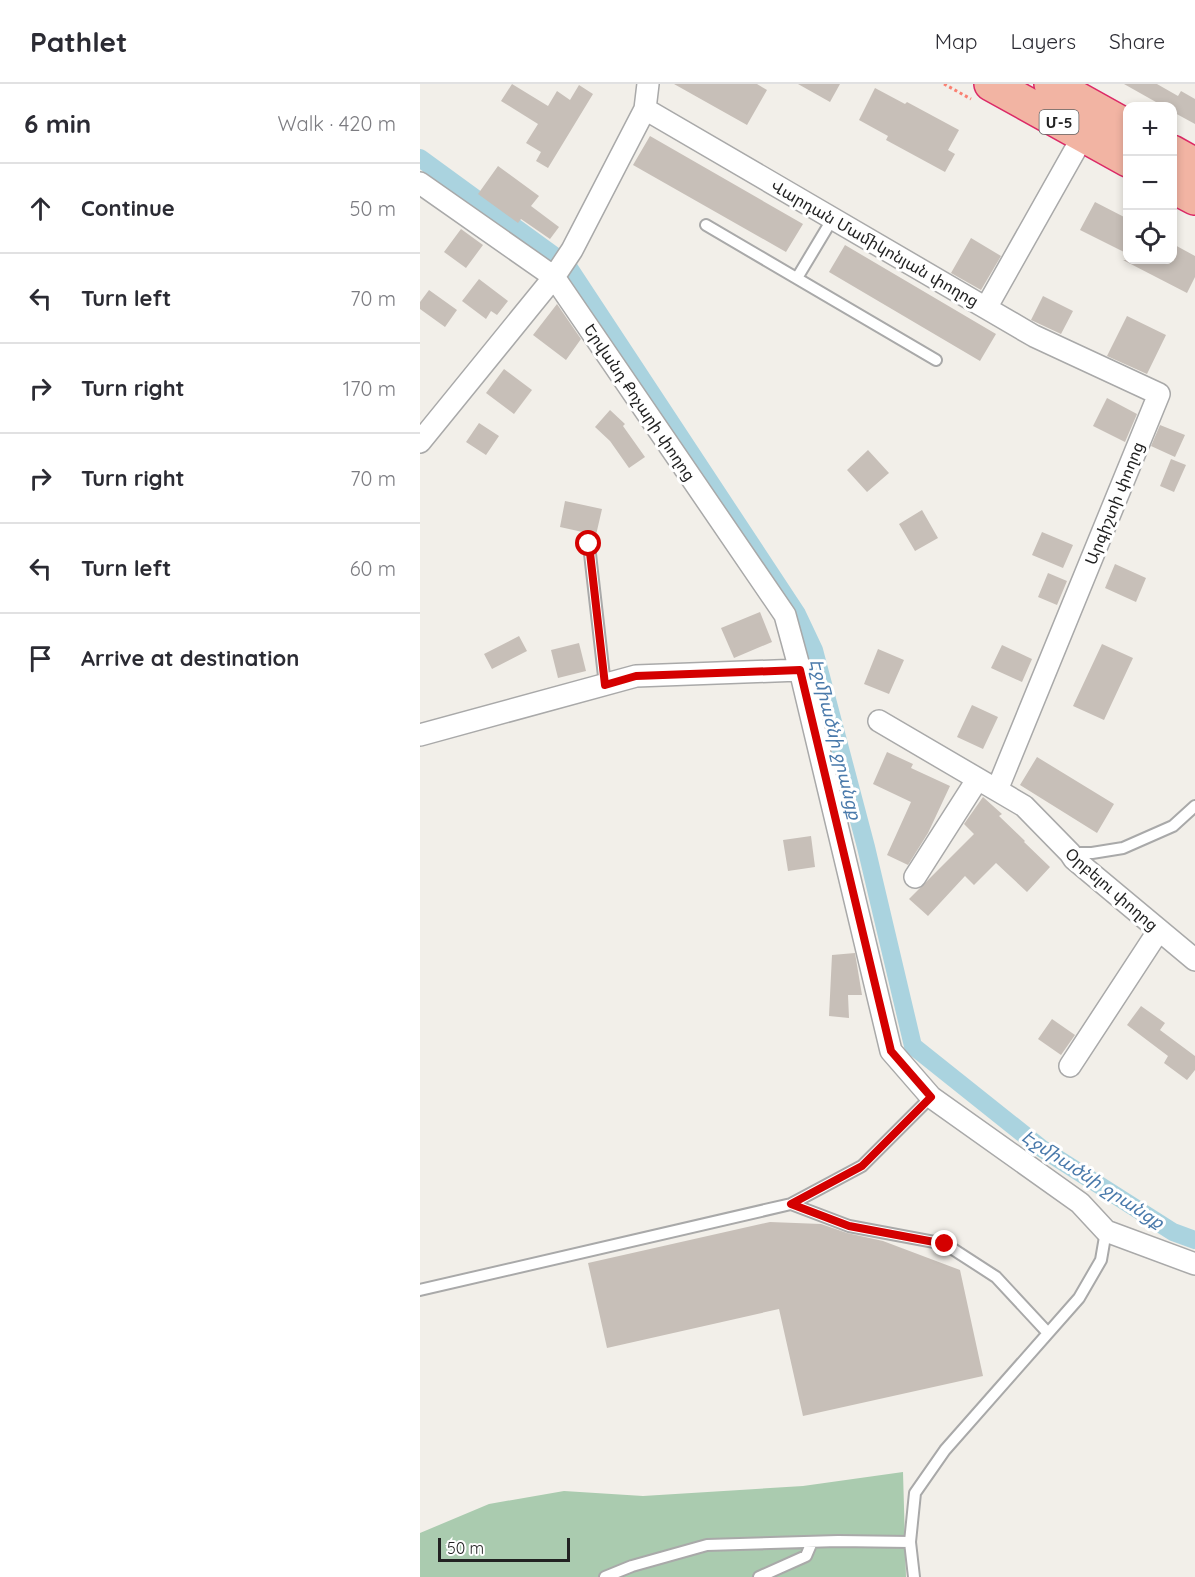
<!DOCTYPE html>
<html lang="en">
<head>
<meta charset="utf-8">
<style>
  body { margin:0; font-family:Quicksand,"Noto Sans Armenian",sans-serif; background:#f2f2f3; color:#2b2b33 }
  .controls { position:absolute; right:18px; top:18px; display:grid; overflow:hidden; border-radius:12px; box-shadow:0 3px 9px #0003 }
  .controls button { width:54px; height:54px; display:grid; place-items:center; padding:0; border:0; border-bottom:2px solid #e1e1e2; background:#fff; color:#2b2b33; font:30px sans-serif }
  .scale { position:absolute; left:18px; bottom:15px; width:132px; box-sizing:border-box; padding-left:6px; border:3px solid #222; border-top:0; font-size:16px; line-height:21px; white-space:nowrap; color:#222; -webkit-text-stroke:4px #fff; paint-order:stroke }
  .stop { position:absolute; width:18px; height:18px; margin:-14px; border:4px solid #d40000; border-radius:50%; background:#fff }
  .stop.end { background:#d40000; border-color:#fff; box-shadow:0 2px 6px #0008 }
  .list { margin:0; padding:0; list-style:none }
  h2 { display:flex; justify-content:space-between; align-items:center; height:78px; margin:0; padding:0 24px; font-size:26px }
  h2 small { font-size:20px; font-weight:400; color:#7c7c81 }
  .list li { display:grid; grid-template-columns:39px 1fr auto; gap:18px; align-items:center; box-sizing:border-box; height:90px; padding:0 24px; border-top:2px solid #e1e1e2 }
  .list b { display:block; font-size:22px; white-space:nowrap }
  .list em { font-size:20px; font-style:normal; color:#7c7c81 }
  .icon { flex:none; width:33px; height:33px; fill:none; stroke:currentColor; stroke-width:2; stroke-linecap:round; stroke-linejoin:round }
  .map { position:relative; flex:none; width:775px; height:1493px; overflow:hidden }
  header { display:flex; align-items:center; gap:36px; box-sizing:border-box; height:84px; padding:0 30px; background:#fff; border-bottom:2px solid #e1e1e2 }
  header strong { font-size:28px }
  nav { display:flex; gap:33px; margin-inline-start:auto; font-size:21px }
  main { display:flex }
  aside { flex:1; background:#fff }
  .map>svg:first-child { display:block }
</style>
</head>
<body>
<header>
<strong>Pathlet</strong>
<nav><a>Map</a><a>Layers</a><a>Share</a></nav>
</header>
<main>
<aside>
<h2>6 min<small>Walk · 420 m</small></h2>
<ul class="list">
<li><svg class="icon" aria-label="ahead" viewBox="0 0 24 24"><path d="M12 20V5M6 11l6-6 6 6"/></svg><div><b>Continue</b></div><em>50 m</em></li>
<li><svg class="icon" aria-label="left" viewBox="0 0 24 24"><path d="M17 20v-9H6M10 6l-5 5 5 5"/></svg><div><b>Turn left</b></div><em>70 m</em></li>
<li><svg class="icon" aria-label="right" viewBox="0 0 24 24"><path d="M7 20v-9h11M14 6l5 5-5 5"/></svg><div><b>Turn right</b></div><em>170 m</em></li>
<li><svg class="icon" aria-label="right" viewBox="0 0 24 24"><path d="M7 20v-9h11M14 6l5 5-5 5"/></svg><div><b>Turn right</b></div><em>70 m</em></li>
<li><svg class="icon" aria-label="left" viewBox="0 0 24 24"><path d="M17 20v-9H6M10 6l-5 5 5 5"/></svg><div><b>Turn left</b></div><em>60 m</em></li>
<li><svg class="icon" aria-label="arrive" viewBox="0 0 24 24"><path d="M6 21V4h12l-3 4 3 4H6"/></svg><div><b>Arrive at destination</b></div></li>
</ul>
</aside>
<div class="map">
<svg width="775" height="1493" viewBox="0 0 775 1493">
  <rect width="100%" height="100%" fill="#f2efe9"/>
  <path fill="#aacbaf" d="M 483,1388 L 486,1493 L 0,1493 L 0,1449 L 69,1420 L 144,1407 L 223,1412 L 383,1402 Z"/>
  <g fill="none" stroke-linecap="round" stroke-linejoin="round">
    <path stroke="#aad3df" stroke-width="18" d="M 0,74 L 147,181 L 377,530 L 394,566 L 446,763 L 493,962 L 621,1064 L 753,1148 L 775,1156"/>
  </g>
  <path fill="#c7bfb8" d="M 92,0 L 128,22 L 137,7 L 150,16 L 159,1 L 173,10 L 128,84 L 116,77 L 121,68 L 106,59 L 118,40 L 81,17 Z
    M 254,0 L 337,0 L 347,6 L 327,41 Z
    M 378,0 L 420,0 L 410,18 Z
    M 704,0 L 737,0 L 758,12 L 761,7 L 775,15 L 775,40 L 753,28 L 753,22 L 743,22 Z
    M 455,4 L 485,20 L 487,18 L 539,46 L 528,66 L 535,70 L 525,88 L 466,56 L 468,52 L 439,36 Z
    M 230,52 L 383,140 L 366,168 L 213,81 Z
    M 78,82 L 119,112 L 111,122 L 139,143 L 130,155 L 101,135 L 98,139 L 58,110 Z
    M 675,118 L 708,135 L 708,170 L 660,146 Z
    M 41,145 L 63,161 L 46,184 L 24,168 Z
    M 551,154 L 581,172 L 561,206 L 531,189 Z
    M 753,160 L 775,172 L 775,193 L 767,209 L 703,176 L 753,176 Z
    M 425,161 L 576,250 L 560,277 L 409,188 Z
    M 59,195 L 88,217 L 77,231 L 71,227 L 66,235 L 42,217 Z
    M 9,206 L 37,226 L 25,243 L 0,225 L 0,218 Z
    M 623,212 L 653,227 L 641,250 L 611,236 Z
    M 137,220 L 161,255 L 146,276 L 113,251 Z
    M 707,232 L 746,251 L 727,290 L 687,272 Z
    M 84,285 L 112,306 L 94,330 L 66,309 Z
    M 687,314 L 717,330 L 705,358 L 673,342 Z
    M 190,326 L 205,340 L 203,342 L 225,373 L 209,384 L 190,357 L 175,343 Z
    M 59,339 L 79,352 L 66,371 L 46,358 Z
    M 740,341 L 765,351 L 755,373 L 731,362 Z
    M 448,366 L 469,389 L 447,408 L 427,386 Z
    M 751,375 L 766,381 L 754,408 L 740,402 Z
    M 145,417 L 182,425 L 176,451 L 140,443 Z
    M 502,426 L 518,454 L 495,467 L 479,440 Z
    M 622,448 L 653,461 L 643,484 L 612,471 Z
    M 695,480 L 726,494 L 716,518 L 685,504 Z
    M 628,489 L 647,497 L 637,521 L 618,513 Z
    M 340,528 L 352,558 L 314,574 L 301,544 Z
    M 99,552 L 107,567 L 72,585 L 64,570 Z
    M 159,559 L 166,587 L 138,594 L 131,566 Z
    M 682,560 L 713,574 L 684,636 L 653,622 Z
    M 582,561 L 612,575 L 602,598 L 571,584 Z
    M 458,565 L 484,576 L 469,610 L 444,600 Z
    M 552,621 L 578,633 L 563,665 L 537,653 Z
    M 467,668 L 493,680 L 491,684 L 530,702 L 508,749 L 488,781 L 467,771 L 491,718 L 453,700 Z
    M 617,673 L 694,720 L 677,749 L 600,701 Z
    M 563,713 L 582,730 L 579,732 L 605,757 L 604,758 L 630,783 L 607,808 L 576,779 L 554,801 L 545,792 L 508,832 L 489,815 L 554,750 L 544,740 Z
    M 391,752 L 395,783 L 368,787 L 363,756 Z
    M 435,869 L 442,911 L 428,911 L 429,934 L 409,932 L 412,871 Z
    M 721,922 L 745,939 L 740,946 L 775,972 L 775,986 L 767,996 L 744,979 L 748,972 L 707,941 Z
    M 632,935 L 655,951 L 641,971 L 618,955 Z
    M 350,1138 L 401,1140 L 427,1149 L 463,1157 L 540,1186 L 563,1292 L 383,1332 L 359,1225 L 187,1264 L 168,1179 Z"/>
  <g fill="none" stroke-linecap="round" stroke-linejoin="round">
    <defs>
      <path id="service" d="M 286,141 L 516,276
        M 377,194 L 413,134
        M 169,461 L 185,601
        M 650,769 L 672,769 L 703,764 L 753,742 L 775,722
        M 371,1120 L 429,1142 L 525,1160 L 576,1193 L 628,1249
        M 0,1206 L 371,1120 L 442,1082 L 511,1013
        M 185,1493 L 212,1482 L 287,1461 L 418,1457 L 490,1458
        M 339,1493 L 386,1472 L 392,1458
        M 494,1493 L 490,1458 L 495,1409 L 525,1366 L 659,1214 L 681,1176 L 686,1147"/>
      <path id="minor" d="M 228,0 L 225,25 L 566,224 L 663,52
        M 0,99 L 134,193 L 365,531 L 380,586 L 471,967 L 511,1013 L 660,1119 L 686,1147 L 775,1180
        M 566,224 L 614,252 L 739,310 L 577,706
        M 0,358 L 134,193 L 152,166 L 225,25
        M 459,637 L 604,722 L 650,769 L 654,775 L 775,876
        M 0,651 L 216,592 L 380,586
        M 495,793 L 557,696
        M 650,982 L 739,846"/>
      <path id="trunk" d="M 571,0 L 708,76
        M 631,0 L 708,43
        M 752,68 L 775,81
        M 752,102 L 775,114"/>
    </defs>
    <use href="#service" stroke="#a9a9a9" stroke-width="14"/>
    <use href="#minor" stroke="#a9a9a9" stroke-width="24"/>
    <use href="#trunk" stroke="#dc2a67" stroke-width="36"/>
    <path stroke="#fa8072" stroke-width="3" stroke-dasharray="3 3" stroke-linecap="butt" d="M 524,0 L 551,15"/>
    <use href="#service" stroke="#fff" stroke-width="10"/>
    <use href="#minor" stroke="#fff" stroke-width="21"/>
    <use href="#trunk" stroke="#f2b4a3" stroke-width="33"/>
  </g>
  <g fill="none" stroke-linecap="round" stroke-linejoin="round">
    <path stroke="#d40000" stroke-width="8" d="M 169,460 L 185,601 L 216,592 L 380,586 L 471,967 L 511,1013 L 442,1082 L 371,1120 L 429,1142 L 525,1160"/>
  </g>
  <g text-anchor="middle" dominant-baseline="central" stroke-width="6" stroke-linejoin="round" paint-order="stroke">
    <rect fill="#fff" stroke="#646464" stroke-width="1.5" x="619.5" y="26" width="39" height="24" rx="4.5"/>
    <g font-size="15" font-weight="bold" fill="#222">
      <text x="639" y="38">Մ-5</text>
    </g>
    <g font-size="16" fill="#222" stroke="#fff">
      <text transform="translate(455 159) rotate(30)">Վարդան Մամիկոնյան փողոց</text>
      <text transform="translate(220 318) rotate(56)">Երվանդ Քոչարի փողոց</text>
      <text transform="translate(694 419) rotate(-68)">Արգիշտի փողոց</text>
      <text transform="translate(692 805) rotate(41)">Օրբելու փողոց</text>
    </g>
    <g font-size="18" font-style="italic" fill="#4a7aab" stroke="#fff">
      <text transform="translate(416 655) rotate(76)">Էջմիածնի ջրանցք</text>
      <text transform="translate(673 1095) rotate(33)">Էջմիածնի ջրանցք</text>
    </g>
  </g>
</svg>
<div class="controls">
<button>+</button>
<button>−</button>
<button><svg class="icon" aria-label="locate" viewBox="0 0 24 24"><circle cx="12" cy="12" r="6"/><path d="M12 2v4M12 18v4M2 12h4M18 12h4"/></svg></button>
</div>
<div class="scale">50 m</div>
<div class="stop" style="left:169px;top:460px"></div>
<div class="stop end" style="left:525px;top:1160px"></div>
</div>
</main>
</body>
</html>
